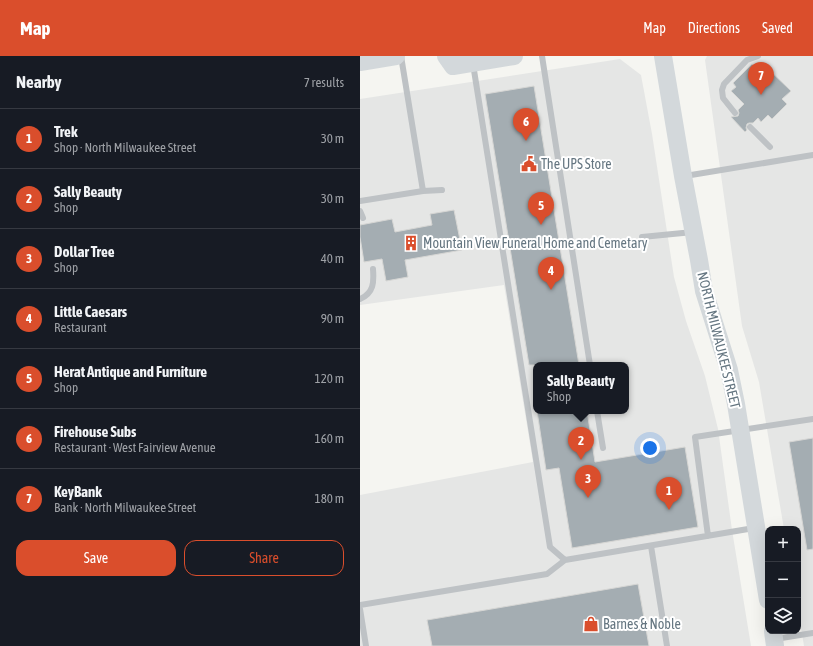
<!DOCTYPE html>
<html lang="en">
<head>
<meta charset="utf-8">
<style>
  body { margin:0; font-family:"Asap Condensed",sans-serif; background:#242831; color:#f1f3f6 }
  .controls { position:absolute; right:12px; bottom:12px; display:grid; overflow:hidden; border-radius:8px; box-shadow:0 4px 16px #0002 }
  .controls button { width:36px; height:36px; display:grid; place-items:center; padding:0; border:0; border-bottom:1px solid #363941; background:#171b24; color:#f1f3f6; font:20px sans-serif }
  .you { position:absolute; left:290px; top:392px; width:14px; height:14px; margin:-10px; border:3px solid #fff; border-radius:50%; background:#1a73e8; box-shadow:0 0 0 6px #1a73e833 }
  .badge { display:grid; place-items:center; width:26px; height:26px; border-radius:50%; background:#da4e2c; color:#fff; font-size:13px; font-weight:700 }
  .pin { position:absolute; translate:-50% -33px; filter:drop-shadow(0 1px 2px #0008) }
  .pin::after { content:''; position:absolute; top:21px; width:14px; height:12px; background:inherit; clip-path:polygon(0 0,100% 0,50% 100%) }
  .popup { position:absolute; left:173px; top:306px; width:96px; height:52px; box-sizing:border-box; display:grid; place-content:center; border-radius:8px; background:#171b24; filter:drop-shadow(0 1px 3px #0005); font-size:13px; white-space:nowrap; color:#9ea1a6 }
  .popup b { font-size:15px; color:#f1f3f6 }
  .popup::after { content:''; position:absolute; left:50%; top:100%; margin-left:-8px; border:8px solid transparent; border-top-color:#171b24 }
  .list { margin:0; padding:0; list-style:none }
  h2 { display:flex; justify-content:space-between; align-items:center; height:52px; margin:0; padding:0 16px; font-size:17px }
  h2 small { font-size:13px; font-weight:400; color:#9ea1a6 }
  .list li { display:grid; grid-template-columns:26px 1fr auto; gap:12px; align-items:center; box-sizing:border-box; height:60px; padding:0 16px; border-top:1px solid #363941 }
  .list b { display:block; font-size:15px; white-space:nowrap }
  .list p { margin:0; font-size:13px; white-space:nowrap; color:#9ea1a6 }
  .list em { font-size:13px; font-style:normal; color:#9ea1a6 }
  .actions { display:flex; gap:8px; padding:12px 16px }
  .actions a { flex:1; padding:9px 0; border:1px solid #da4e2c; border-radius:12px; text-align:center; font-size:14px; color:#da4e2c }
  .actions .main { background:#da4e2c; color:#fff }
  .icon { flex:none; width:22px; height:22px; fill:none; stroke:currentColor; stroke-width:2; stroke-linecap:round; stroke-linejoin:round }
  .map { position:relative; flex:none; width:453px; height:590px; overflow:hidden }
  header { display:flex; align-items:center; gap:24px; box-sizing:border-box; height:56px; padding:0 20px; background:#da4e2c; color:#fff }
  header strong { font-size:19px }
  nav { display:flex; gap:22px; margin-inline-start:auto; font-size:14px }
  main { display:flex }
  aside { flex:1; background:#171b24 }
  .map>svg:first-child { display:block }
</style>
</head>
<body>
<header>
<strong>Map</strong>
<nav><a>Map</a><a>Directions</a><a>Saved</a></nav>
</header>
<main>
<aside>
<h2>Nearby<small>7 results</small></h2>
<ul class="list">
<li><span class="badge">1</span><div><b>Trek</b><p>Shop · North Milwaukee Street</p></div><em>30 m</em></li>
<li><span class="badge">2</span><div><b>Sally Beauty</b><p>Shop</p></div><em>30 m</em></li>
<li><span class="badge">3</span><div><b>Dollar Tree</b><p>Shop</p></div><em>40 m</em></li>
<li><span class="badge">4</span><div><b>Little Caesars</b><p>Restaurant</p></div><em>90 m</em></li>
<li><span class="badge">5</span><div><b>Herat Antique and Furniture</b><p>Shop</p></div><em>120 m</em></li>
<li><span class="badge">6</span><div><b>Firehouse Subs</b><p>Restaurant · West Fairview Avenue</p></div><em>160 m</em></li>
<li><span class="badge">7</span><div><b>KeyBank</b><p>Bank · North Milwaukee Street</p></div><em>180 m</em></li>
</ul>
<div class="actions"><a class="main">Save</a><a>Share</a></div>
</aside>
<div class="map">
<svg width="453" height="590" viewBox="0 0 453 590">
  <rect width="100%" height="100%" fill="#f5f5f1"/>
  <path fill="#e5e6e5" fill-rule="evenodd" d="M 347,0 L 453,0 L 453,590 L 444,590 L 438,553 L 438,473 L 424,473 L 399,326 L 382,270 L 345,4 Z
    M 260,3 L 281,19 L 292,78 L 314,221 L 326,265 L 345,320 L 358,373 L 372,474 L 391,590 L 0,590 L 0,439 L 173,406 L 144,229 L 0,249 L 0,43 ZM 176,309 L 266,309 L 266,355 L 176,355 Z"/>
  <path fill="#a4adb2" stroke="#d6d6d4" d="M 392,8 L 397,13 L 403,8 L 431,35 L 422,43 L 427,48 L 412,63 L 408,59 L 401,66 L 398,62 L 393,67 L 389,67 L 387,68 L 386,72 L 387,74 L 385,76 L 371,61 L 378,60 L 379,57 L 378,54 L 384,48 L 371,35 L 376,31 L 373,27 Z
    M 174,30 L 219,309 L 169,309 L 125,38 Z
    M 94,154 L 102,194 L 45,204 L 48,221 L 26,225 L 22,203 L 4,206 L 0,181 L 0,169 L 32,163 L 35,176 L 72,169 L 70,158 Z
    M 177,355 L 227,355 L 235,406 L 325,391 L 338,471 L 212,492 L 199,412 L 186,414 Z
    M 453,382 L 453,493 L 447,494 L 429,386 Z
    M 278,528 L 289,590 L 72,590 L 67,564 Z"/>
  <g fill="none" stroke-linecap="round" stroke-linejoin="round">
    <path stroke="#bec2c5" stroke-width="6" d="M 41,0 L 63,135
      M 182,0 L 230,309
      M 113,8 L 190,491 L 205,504 L 394,472
      M 375,57 L 363,42 L 362,34 L 364,28 L 387,4 L 398,0
      M 390,71 L 410,91
      M 325,120 L 453,99
      M 0,145 L 63,135 L 82,134
      M 0,155 L 3,162
      M 282,181 L 333,176
      M 0,243 C 14,237 14,226 13,213
      M 237,355 L 243,392
      M 348,480 L 335,381 L 453,363
      M 291,490 L 307,590
      M 0,549 L 187,518 L 205,504
      M 0,553 L 6,590
      M 415,583 L 453,577"/>
    <path stroke="#d3d8db" stroke-width="18" d="M 86,0 L 93,10 L 154,0
      M 303,0 L 323,120 L 339,204 L 344,235 L 369,314 L 376,348 L 408,544
      M 0,6 L 36,0
      M 413,575 L 415,590"/>
  </g>
  <defs>
    <symbol id="civic-bare" viewBox="-9 -9 18 18"><path d="M-.6-6.5H3V-4.5H.6V-3L4-1V1h2V6H-6V1h2V-1L-.6-3ZM-1.2 2.5V6h2.4V2.5Z" fill="#da4e2c" stroke="#fff" stroke-width="2.5" paint-order="stroke"/></symbol>
    <symbol id="building-bare" viewBox="-9 -9 18 18"><path d="M-4-6H4V6H1V3H-1V6H-4ZM-2.5-4.3h1.7v1.8h-1.7ZM.8-4.3h1.7v1.8H.8ZM-2.5-1h1.7V.8h-1.7ZM.8-1h1.7V.8H.8Z" fill="#da4e2c" stroke="#fff" stroke-width="2.5" paint-order="stroke"/></symbol>
    <symbol id="shop-bare" viewBox="-9 -9 18 18"><path d="M-5-2.5h2.3a2.7 3.5 0 0 1 5.4 0H5L5.5 6h-11ZM-1.5-2.5h3a1.5 2.3 0 0 0-3 0Z" fill="#da4e2c" stroke="#fff" stroke-width="2.5" paint-order="stroke"/></symbol>
  </defs>
  <g fill-rule="evenodd">
    <use href="#civic-bare" x="158" y="97" width="22" height="22"/>
    <use href="#building-bare" x="40" y="176" width="22" height="22"/>
    <use href="#shop-bare" x="220" y="557" width="22" height="22"/>
  </g>
  <g text-anchor="middle" dominant-baseline="central" stroke-width="4" stroke-linejoin="round" paint-order="stroke">
    <g font-size="14" fill="#657681" stroke="#fff" text-anchor="start">
      <text x="181" y="108">The UPS Store</text>
      <text x="63" y="187">Mountain View Funeral Home and Cemetary</text>
      <text x="243" y="568">Barnes &amp; Noble</text>
    </g>
    <g font-size="14" fill="#657681" stroke="#fff">
      <text transform="translate(359 284) rotate(76)">NORTH MILWAUKEE STREET</text>
    </g>
  </g>
</svg>
<div class="controls">
<button>+</button>
<button>−</button>
<button><svg class="icon" aria-label="layers" viewBox="0 0 24 24"><path d="M12 4l9 5-9 5-9-5zM3 14l9 5 9-5"/></svg></button>
</div>
<div class="you"></div>
<div class="pin badge" style="left:309px;top:454px">1</div>
<div class="pin badge" style="left:221px;top:404px">2</div>
<div class="popup"><b>Sally Beauty</b>Shop</div>
<div class="pin badge" style="left:228px;top:442px">3</div>
<div class="pin badge" style="left:191px;top:234px">4</div>
<div class="pin badge" style="left:181px;top:169px">5</div>
<div class="pin badge" style="left:166px;top:85px">6</div>
<div class="pin badge" style="left:401px;top:39px">7</div>
</div>
</main>
</body>
</html>
